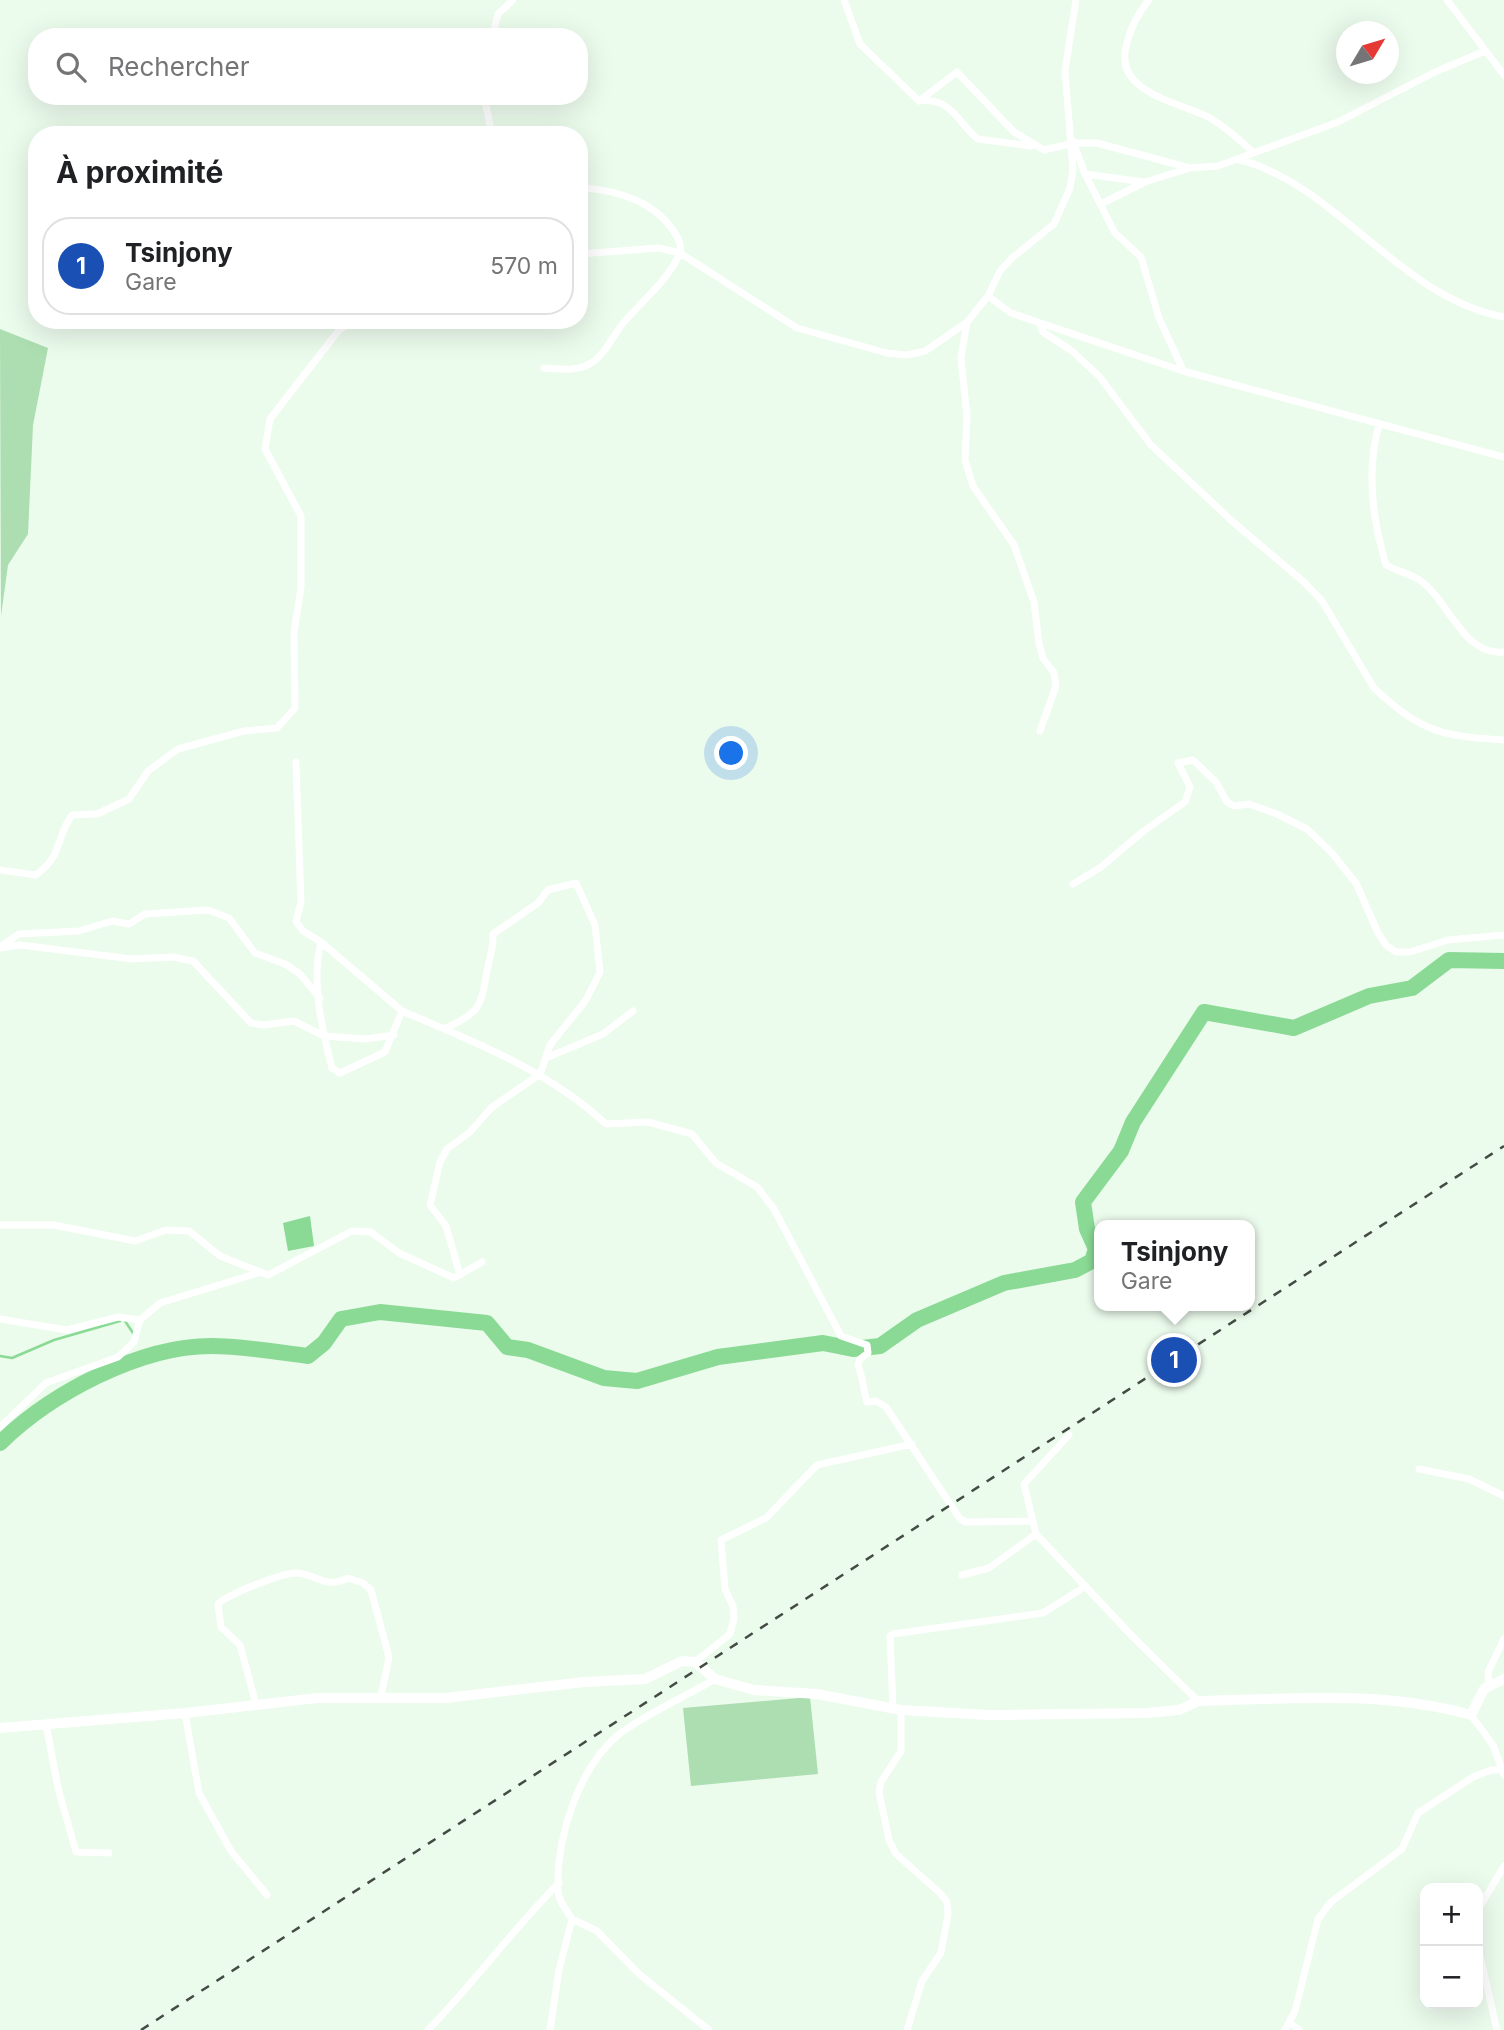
<!DOCTYPE html>
<html lang="fr">
<head>
<meta charset="utf-8">
<style>
  body { margin:0; font-family:Inter,sans-serif; background:#f2f2f2; color:#202124 }
  .controls { position:absolute; right:21px; bottom:21px; display:grid; overflow:hidden; border-radius:14px; box-shadow:0 7px 28px #0002 }
  .controls button { width:63px; height:63px; display:grid; place-items:center; padding:0; border:0; border-bottom:2px solid #e0e0e0; background:#fff; color:#202124; font:35px sans-serif }
  .compass { position:absolute; left:1336px; top:21px; width:63px; height:63px; border-radius:50%; background:#fff; box-shadow:0 7px 28px #0002; rotate:52deg }
  .you { position:absolute; left:732px; top:754px; width:24px; height:24px; margin:-18px; border:5px solid #fff; border-radius:50%; background:#1a73e8; box-shadow:0 0 0 10px #1a73e833 }
  .badge { display:grid; place-items:center; width:46px; height:46px; border-radius:50%; background:#0f766e; color:#fff; font-size:23px; font-weight:700 }
  .pin { position:absolute; translate:-50% -50%; border:4px solid #fff; box-shadow:0 2px 7px #0006 }
  .popup { position:absolute; left:1094px; top:1220px; width:161px; height:91px; box-sizing:border-box; display:grid; place-content:center; border-radius:14px; background:#fff; filter:drop-shadow(0 2px 5px #0005); font-size:23px; white-space:nowrap; color:#757577 }
  .popup b { font-size:26px; color:#202124 }
  .popup::after { content:''; position:absolute; left:50%; top:100%; margin-left:-14px; border:14px solid transparent; border-top-color:#fff }
  .list { margin:0; padding:0; list-style:none }
  h2 { display:flex; justify-content:space-between; align-items:center; height:91px; margin:0; padding:0 28px; font-size:30px }
  h2 small { font-size:23px; font-weight:400; color:#757577 }
  .list li { display:grid; grid-template-columns:46px 1fr auto; gap:21px; align-items:center; box-sizing:border-box; height:98px; margin:0 14px 14px; padding:0 14px; border:2px solid #e0e0e0; border-radius:28px }
  .list b { display:block; font-size:26px; white-space:nowrap }
  .list p { margin:0; font-size:23px; white-space:nowrap; color:#757577 }
  .list em { font-size:23px; font-style:normal; color:#757577 }
  .icon { flex:none; width:38px; height:38px; fill:none; stroke:currentColor; stroke-width:2; stroke-linecap:round; stroke-linejoin:round }
  .map { position:relative; flex:none; width:1504px; height:2030px; overflow:hidden }
  .search { position:absolute; background:#fff; box-shadow:0 7px 28px #0002; left:28px; top:28px; width:560px; height:77px; display:flex; align-items:center; gap:18px; box-sizing:border-box; padding:0 24px; border-radius:28px; color:#757577; font-size:26px }
  .panel { position:absolute; background:#fff; box-shadow:0 7px 28px #0002; left:28px; top:126px; width:560px; height:203px; border-radius:28px }
  .map>svg:first-child { display:block }
</style>
</head>
<body>
<div class="map">
<svg width="1504" height="2030" viewBox="0 0 1504 2030">
  <rect width="100%" height="100%" fill="#ebfbec"/>
  <path fill="#acdeb1" d="M 0,329 L 48,348 L 33,425 L 28,534 L 8,565 L 1,616 Z
    M 810,1697 L 818,1774 L 691,1786 L 683,1708 Z"/>
  <path fill="#8ada95" d="M 310,1216 L 314,1246 L 288,1251 L 283,1223 Z"/>
  <g fill="none" stroke-linecap="round" stroke-linejoin="round">
    <path stroke="#8ada95" stroke-width="2.5" d="M 125,1321 L 133,1333
      M 0,1356 L 12,1358 L 54,1340 L 120,1321"/>
    <path stroke="#8ada95" stroke-width="16" d="M 0,1443 C 50,1394 139,1346 211,1346 C 243,1346 276,1352 308,1356 L 324,1343 L 341,1319 L 380,1312 L 487,1323 L 507,1347 L 528,1350 L 604,1378 L 637,1381 L 718,1357 L 823,1343 L 853,1349 L 880,1346 L 917,1320 L 1004,1283 L 1075,1270 L 1092,1261 L 1096,1249 L 1087,1229 L 1083,1202 L 1121,1151 L 1133,1122 L 1204,1012 L 1294,1028 L 1369,996 L 1412,988 L 1449,960 L 1504,961"/>
    <path stroke="#fff" stroke-width="7" d="M 844,0 L 860,44 L 919,101 C 953,97 958,124 978,139 L 1031,146
      M 1076,0 L 1065,71 L 1073,170 L 1070,188 L 1054,224 L 1012,258 L 1000,271 L 988,296 L 1011,313 L 1183,371 L 1504,457
      M 1149,0 C 1138,13 1131,27 1127,43 C 1111,93 1180,102 1210,118 C 1226,127 1240,141 1253,152
      M 1447,0 L 1504,75
      M 492,37 L 498,14 L 513,0
      M 484,96 L 492,135
      M 919,101 L 957,72 L 1014,132 L 1044,150 L 1074,143 L 1097,143 L 1190,168
      M 1073,141 L 1085,174 L 1115,233 L 1141,257 L 1159,318 L 1183,370
      M 1237,159 C 1336,183 1399,298 1504,317
      M 1085,174 L 1144,182
      M 1101,204 L 1145,182 L 1190,168 L 1218,166 L 1338,122 L 1435,72 L 1485,51
      M 579,254 L 659,248 L 680,253 L 797,328 L 887,353 L 907,355 L 925,351 L 966,323
      M 988,296 L 967,322 L 961,358 L 967,416 L 965,460 L 973,486 L 1014,545 L 1034,602 L 1039,644 L 1043,658 L 1054,673 L 1056,686 L 1040,731
      M 1039,323 L 1043,332 L 1072,351 L 1099,376 L 1151,445 L 1233,522 L 1304,582 L 1322,601 L 1374,688 C 1421,732 1441,736 1504,740
      M 544,368 C 560,369 577,372 591,363 C 605,355 614,333 625,321 C 643,300 667,281 679,255 C 682,248 680,241 676,235 C 657,202 616,189 579,188
      M 1379,425 C 1366,470 1373,521 1386,565 C 1397,571 1411,574 1421,581 C 1449,601 1463,656 1504,652
      M 296,762 L 301,903 L 296,921 L 303,931 L 321,942 L 402,1011 L 385,1052 L 340,1073 L 332,1068 C 322,1030 311,981 321,942
      M 0,870 L 36,875 C 64,854 54,841 72,815 L 97,814 L 129,799 L 148,771 L 178,749 L 244,731 L 277,728 L 295,708 L 294,632 L 301,588 L 301,516 L 265,449 L 270,419 L 339,330 L 355,320
      M 1073,884 L 1101,867 L 1145,830 L 1185,802 L 1190,787 L 1178,763 L 1193,760 L 1216,782 L 1227,802 L 1234,806 L 1249,804 L 1277,814 L 1307,829 L 1331,852 L 1356,883 L 1378,933 L 1386,945 L 1396,952 L 1410,952 L 1448,940 L 1504,935
      M 0,947 L 19,934 L 79,931 L 112,921 L 129,924 L 145,914 L 208,910 L 229,918 L 255,953 L 285,964 L 300,974 L 320,998
      M 0,948 L 20,945 L 132,959 L 172,957 L 193,961 L 251,1023 L 263,1025 L 294,1021 L 324,1036 L 365,1039 L 394,1035
      M 402,1011 C 475,1042 547,1070 606,1124 L 648,1122 L 692,1134 L 716,1163 L 757,1187 L 774,1209 L 841,1336 L 867,1345 L 868,1353 L 860,1359 L 858,1365 C 863,1378 863,1388 867,1402 L 876,1401 L 886,1407 L 960,1519 L 966,1522 L 1032,1521
      M 444,1029 C 484,1011 480,1006 488,966 C 490,955 494,946 493,934 L 538,903 L 548,890 L 576,883 L 595,925 L 600,972 L 586,1000 L 550,1045 L 540,1074 L 491,1108 L 470,1132 L 447,1149 L 440,1162 L 430,1205 L 446,1226 L 460,1275
      M 546,1058 L 603,1034 L 633,1011
      M 0,1225 L 54,1225 L 135,1241 L 166,1230 L 189,1231 L 220,1256 L 268,1275 L 352,1231 L 371,1232 L 399,1253 L 454,1278 L 482,1262
      M 0,1319 L 67,1330 L 118,1317 L 140,1320
      M 0,1427 L 46,1383 L 118,1357 L 134,1342 L 140,1320 L 160,1303 L 258,1273
      M 1069,1435 L 1024,1484 L 1036,1534 L 1133,1637 L 1198,1701
      M 1419,1469 L 1469,1479 L 1504,1496
      M 962,1575 L 989,1568 L 1036,1534
      M 695,1662 L 730,1634 L 734,1619 L 733,1606 L 725,1589 L 721,1540 L 766,1518 L 817,1465 L 912,1444
      M 1489,1687 L 1488,1672 L 1504,1639
      M 256,1704 L 240,1645 L 221,1627 L 218,1604 C 228,1594 280,1574 295,1573 C 317,1573 323,1590 348,1578 L 363,1583 L 371,1590 L 389,1657 L 381,1696
      M 893,1708 L 890,1636 L 893,1634 L 1043,1613 L 1086,1586
      M 901,1710 L 901,1751 L 881,1782 L 879,1792 L 889,1840 L 896,1854 L 940,1893 L 947,1902 L 948,1914 L 941,1953 L 922,1981 L 907,2030
      M 185,1713 L 199,1793 L 231,1851 L 267,1895
      M 1471,1715 L 1493,1745 L 1504,1775
      M 46,1724 L 58,1788 L 76,1852 L 109,1853
      M 1478,1910 L 1504,1866
      M 572,1919 L 597,1931 L 639,1974 L 709,2030
      M 1478,1947 L 1497,2030
      M 1290,2023 L 1299,2030
      M 428,2030 C 474,1983 512,1930 559,1883
      M 550,2030 L 559,1970 L 572,1919 C 567,1911 558,1900 558,1891 C 556,1838 578,1769 618,1735 C 643,1715 687,1696 715,1679
      M 1285,2030 L 1295,2011 L 1318,1919 L 1331,1902 L 1402,1849 L 1418,1813 L 1473,1777 L 1491,1770 L 1502,1770"/>
    <path stroke="#fff" stroke-width="10" d="M 0,1728 L 185,1713 L 317,1698 L 446,1698 L 584,1682 L 645,1679 L 682,1661 L 695,1662 L 715,1679 L 754,1690 L 817,1694 L 901,1710 L 989,1715 L 1146,1713 L 1179,1710 L 1198,1701 C 1290,1699 1383,1690 1471,1715 L 1484,1689 L 1504,1679"/>
    <path stroke="#434b44" stroke-width="2.5" stroke-dasharray="9 9" stroke-linecap="butt" d="M 141,2030 L 1504,1146"/>
  </g>
</svg>
<div class="controls">
<button>+</button>
<button>−</button>
</div>
<svg class="compass" viewBox="-18 -18 36 36"><path d="M0-13l5 13h-10z" fill="#e53935"/><path d="M0 13l5-13h-10z" fill="#757577"/></svg>
<div class="you"></div>
<div class="pin badge" style="left:1174px;top:1360px;background:#1a4fb4">1</div>
<div class="popup"><b>Tsinjony</b>Gare</div>
<div class="search"><svg class="icon" aria-label="search" viewBox="0 0 24 24"><circle cx="10" cy="10" r="6"/><path d="M15 15l6 6"/></svg>Rechercher</div>
<section class="panel">
<h2>À proximité<small></small></h2>
<ul class="list">
<li><span class="badge" style="background:#1a4fb4">1</span><div><b>Tsinjony</b><p>Gare</p></div><em>570 m</em></li>
</ul>
</section>
</div>
</body>
</html>
